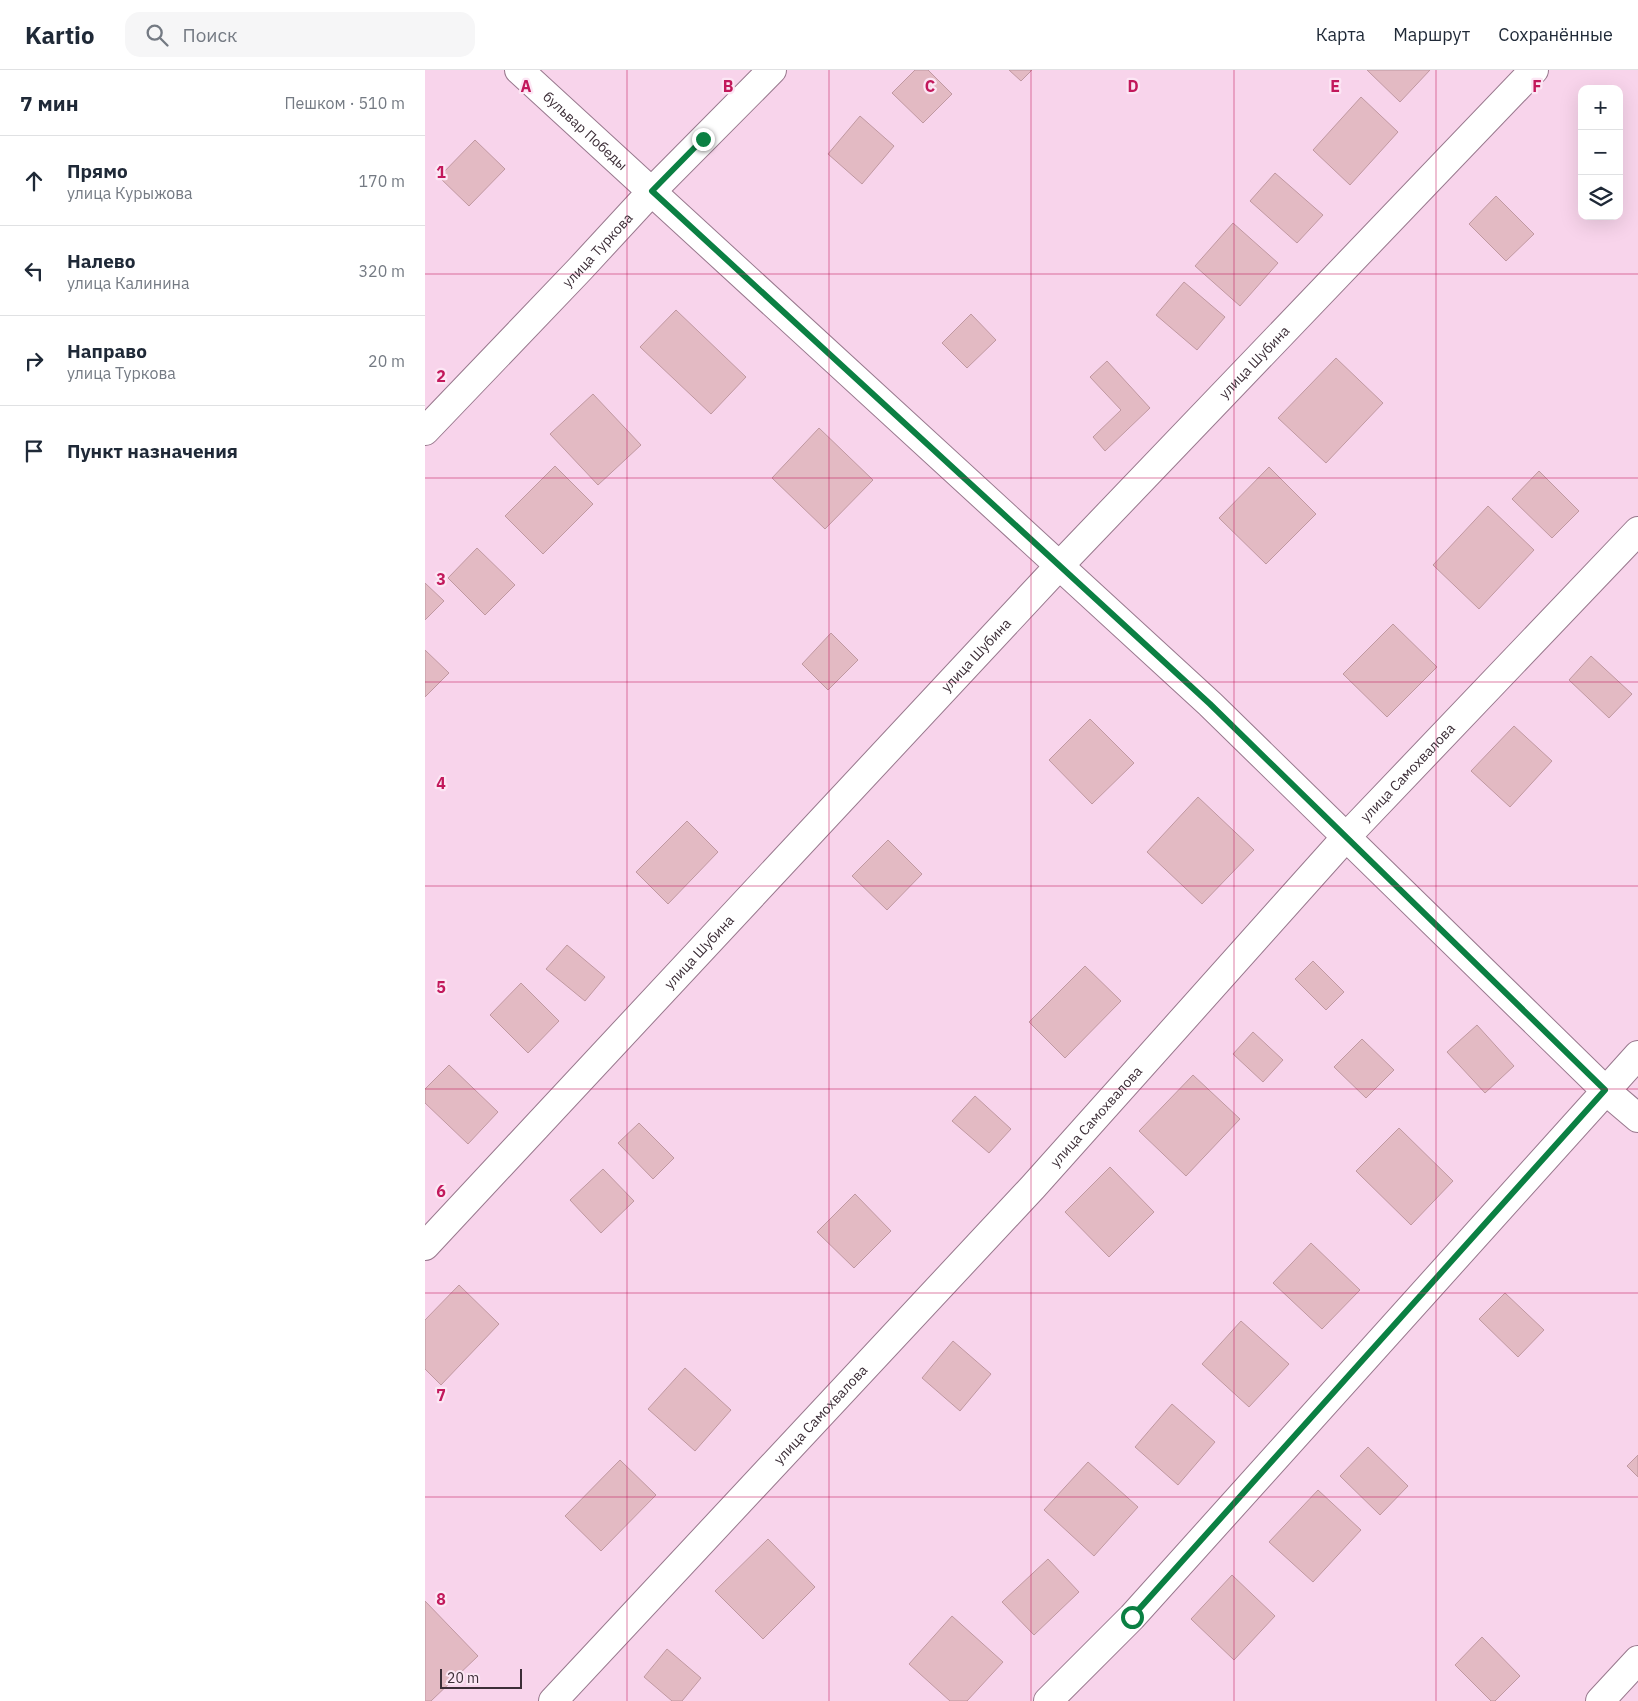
<!DOCTYPE html>
<html lang="ru">
<head>
<meta charset="utf-8">
<style>
  body { margin:0; font-family:"IBM Plex Sans",sans-serif; background:#f6f6f7; color:#1f2937 }
  .controls { position:absolute; right:15px; top:15px; display:grid; overflow:hidden; border-radius:10px; box-shadow:0 5px 20px #0002 }
  .controls button { width:45px; height:45px; display:grid; place-items:center; padding:0; border:0; border-bottom:1px solid #e0e1e3; background:#fff; color:#1f2937; font:25px sans-serif }
  .scale { position:absolute; left:15px; bottom:12px; width:82px; box-sizing:border-box; padding-left:5px; border:2px solid #3c2e37; border-top:0; font-size:14px; line-height:18px; white-space:nowrap; color:#3c2e37; -webkit-text-stroke:4px #fce6f4; paint-order:stroke }
  .stop { position:absolute; width:15px; height:15px; margin:-11px; border:4px solid #0b8043; border-radius:50%; background:#fff }
  .stop.end { background:#0b8043; border-color:#fff; box-shadow:0 1px 5px #0008 }
  .list { margin:0; padding:0; list-style:none }
  h2 { display:flex; justify-content:space-between; align-items:center; height:65px; margin:0; padding:0 20px; font-size:21px }
  h2 small { font-size:16px; font-weight:400; color:#747a83 }
  .list li { display:grid; grid-template-columns:32px 1fr auto; gap:15px; align-items:center; box-sizing:border-box; height:90px; padding:0 20px; border-top:1px solid #e0e1e3 }
  .list b { display:block; font-size:19px; white-space:nowrap }
  .list p { margin:0; font-size:16px; white-space:nowrap; color:#747a83 }
  .list em { font-size:16px; font-style:normal; color:#747a83 }
  .icon { flex:none; width:28px; height:28px; fill:none; stroke:currentColor; stroke-width:2; stroke-linecap:round; stroke-linejoin:round }
  .map { position:relative; flex:none; width:1213px; height:1631px; overflow:hidden }
  header { display:flex; align-items:center; gap:30px; box-sizing:border-box; height:70px; padding:0 25px; background:#fff; border-bottom:1px solid #e0e1e3 }
  header strong { font-size:24px }
  nav { display:flex; gap:28px; margin-inline-start:auto; font-size:18px }
  .search { width:350px; height:45px; background:#f6f6f7; display:flex; align-items:center; gap:12px; box-sizing:border-box; padding:0 18px; border-radius:15px; color:#747a83; font-size:19px }
  main { display:flex }
  aside { flex:1; background:#fff }
  .map>svg:first-child { display:block }
</style>
</head>
<body>
<header>
<strong>Kartio</strong>
<div class="search"><svg class="icon" aria-label="search" viewBox="0 0 24 24"><circle cx="10" cy="10" r="6"/><path d="M15 15l6 6"/></svg>Поиск</div>
<nav><a>Карта</a><a>Маршрут</a><a>Сохранённые</a></nav>
</header>
<main>
<aside>
<h2>7 мин<small>Пешком · 510 m</small></h2>
<ul class="list">
<li><svg class="icon" aria-label="ahead" viewBox="0 0 24 24"><path d="M12 20V5M6 11l6-6 6 6"/></svg><div><b>Прямо</b><p>улица Курыжова</p></div><em>170 m</em></li>
<li><svg class="icon" aria-label="left" viewBox="0 0 24 24"><path d="M17 20v-9H6M10 6l-5 5 5 5"/></svg><div><b>Налево</b><p>улица Калинина</p></div><em>320 m</em></li>
<li><svg class="icon" aria-label="right" viewBox="0 0 24 24"><path d="M7 20v-9h11M14 6l5 5-5 5"/></svg><div><b>Направо</b><p>улица Туркова</p></div><em>20 m</em></li>
<li><svg class="icon" aria-label="arrive" viewBox="0 0 24 24"><path d="M6 21V4h12l-3 4 3 4H6"/></svg><div><b>Пункт назначения</b></div></li>
</ul>
</aside>
<div class="map">
<svg width="1213" height="1631" viewBox="0 0 1213 1631">
  <rect width="100%" height="100%" fill="#f8d4eb"/>
  <path fill="#e3bac3" stroke="#c098a1" d="M 490,0 L 503,0 L 527,24 L 498,53 L 467,23 Z
    M 584,0 L 607,0 L 596,11 Z
    M 942,0 L 1005,0 L 975,32 Z
    M 936,27 L 973,62 L 925,115 L 888,80 Z
    M 435,46 L 469,76 L 437,114 L 403,84 Z
    M 50,70 L 80,99 L 44,136 L 14,107 Z
    M 850,103 L 898,145 L 872,173 L 825,131 Z
    M 1071,126 L 1109,164 L 1081,191 L 1044,154 Z
    M 808,153 L 853,193 L 815,236 L 770,196 Z
    M 759,212 L 800,247 L 772,280 L 731,245 Z
    M 251,240 L 321,307 L 286,344 L 215,277 Z
    M 546,244 L 571,270 L 542,298 L 517,273 Z
    M 911,288 L 958,333 L 901,393 L 853,348 Z
    M 682,291 L 725,338 L 680,381 L 668,367 L 696,340 L 665,307 Z
    M 168,324 L 216,375 L 173,415 L 125,364 Z
    M 394,358 L 448,410 L 400,459 L 347,408 Z
    M 130,396 L 168,434 L 118,484 L 80,446 Z
    M 844,397 L 891,444 L 841,494 L 794,448 Z
    M 1114,401 L 1154,441 L 1127,468 L 1087,429 Z
    M 1063,436 L 1109,480 L 1054,539 L 1008,495 Z
    M 52,478 L 90,515 L 60,545 L 23,508 Z
    M 0,513 L 19,531 L 0,550 Z
    M 968,554 L 1012,597 L 962,647 L 918,604 Z
    M 406,563 L 433,590 L 403,620 L 377,594 Z
    M 0,580 L 24,603 L 0,627 Z
    M 1166,586 L 1207,624 L 1184,648 L 1144,610 Z
    M 665,649 L 709,693 L 667,734 L 624,690 Z
    M 1089,656 L 1127,691 L 1085,737 L 1046,701 Z
    M 773,727 L 829,780 L 777,834 L 722,782 Z
    M 262,751 L 293,782 L 243,834 L 211,802 Z
    M 463,770 L 497,804 L 462,840 L 427,806 Z
    M 142,875 L 180,907 L 160,931 L 121,899 Z
    M 888,891 L 919,922 L 901,940 L 870,909 Z
    M 660,896 L 696,931 L 640,988 L 604,952 Z
    M 96,913 L 134,951 L 103,983 L 65,945 Z
    M 1052,955 L 1089,996 L 1060,1023 L 1022,982 Z
    M 828,962 L 858,990 L 838,1012 L 808,984 Z
    M 937,969 L 969,1000 L 941,1028 L 909,997 Z
    M 24,995 L 73,1042 L 43,1074 L 0,1033 L 0,1019 Z
    M 768,1005 L 815,1049 L 761,1106 L 714,1061 Z
    M 550,1026 L 586,1059 L 564,1083 L 527,1051 Z
    M 214,1053 L 249,1088 L 228,1109 L 193,1073 Z
    M 974,1058 L 1028,1111 L 986,1155 L 931,1101 Z
    M 685,1097 L 729,1142 L 684,1187 L 640,1142 Z
    M 178,1099 L 209,1131 L 176,1163 L 145,1130 Z
    M 430,1124 L 466,1161 L 429,1198 L 392,1162 Z
    M 886,1173 L 935,1220 L 897,1259 L 848,1213 Z
    M 34,1215 L 74,1254 L 16,1315 L 0,1299 L 0,1250 Z
    M 1080,1223 L 1119,1260 L 1093,1287 L 1054,1249 Z
    M 816,1251 L 864,1294 L 824,1337 L 777,1294 Z
    M 528,1271 L 566,1304 L 535,1341 L 497,1308 Z
    M 260,1298 L 306,1340 L 270,1381 L 223,1339 Z
    M 747,1334 L 790,1372 L 753,1415 L 710,1377 Z
    M 943,1377 L 983,1416 L 955,1445 L 915,1406 Z
    M 1213,1385 L 1213,1407 L 1202,1396 Z
    M 195,1390 L 231,1425 L 176,1481 L 140,1446 Z
    M 663,1392 L 713,1437 L 669,1486 L 619,1440 Z
    M 893,1420 L 936,1460 L 888,1512 L 844,1472 Z
    M 343,1469 L 390,1517 L 338,1569 L 290,1521 Z
    M 623,1489 L 654,1522 L 609,1565 L 577,1532 Z
    M 807,1505 L 850,1546 L 809,1590 L 766,1549 Z
    M 0,1531 L 53,1586 L 6,1631 L 0,1631 Z
    M 527,1546 L 578,1592 L 542,1631 L 525,1631 L 484,1594 Z
    M 1057,1567 L 1095,1606 L 1070,1631 L 1066,1631 L 1030,1595 Z
    M 242,1579 L 276,1608 L 257,1631 L 247,1631 L 219,1607 Z"/>
  <g fill="none" stroke-linecap="round" stroke-linejoin="round">
    <defs>
      <g id="minor">
        <path id="s1" d="M 94,0 L 785,634 L 1180,1020 L 1213,1048"/>
        <path id="s2" d="M 0,361 L 155,199 L 227,121 L 347,0"/>
        <path id="s3" d="M 0,1176 L 634,496 L 1109,0"/>
        <path id="s4" d="M 128,1631 L 608,1117 L 922,766 L 1213,461"/>
        <path d="M 623,1631 L 707,1547 L 1213,985"/>
        <path d="M 1175,1631 L 1213,1590"/>
      </g>
    </defs>
    <use href="#minor" stroke="#98788d" stroke-width="30"/>
    <use href="#minor" stroke="#fff" stroke-width="28"/>
  </g>
  <g fill="none" stroke-linecap="round" stroke-linejoin="round">
    <path stroke="#0b8043" stroke-width="6" d="M 278,69 L 227,121 L 785,634 L 1180,1020 L 707,1547"/>
  </g>
  <path fill="none" stroke="#c2185b" stroke-width="1" stroke-opacity="0.55" d="M 202,0 L 202,1631M 404,0 L 404,1631M 606,0 L 606,1631M 809,0 L 809,1631M 1011,0 L 1011,1631M 0,204 L 1213,204M 0,408 L 1213,408M 0,612 L 1213,612M 0,816 L 1213,816M 0,1019 L 1213,1019M 0,1223 L 1213,1223M 0,1427 L 1213,1427"/>
  <g text-anchor="middle" dominant-baseline="central" stroke-width="4.5" stroke-linejoin="round" paint-order="stroke">
    <g font-size="14" fill="#3c2e37" stroke="#fce6f4">
      <text stroke="none"><textPath href="#s1" startOffset="90">бульвар Победы</textPath></text>
      <text stroke="none"><textPath href="#s2" startOffset="250">улица Туркова</textPath></text>
      <text stroke="none"><textPath href="#s3" startOffset="1212">улица Шубина</textPath></text>
      <text stroke="none"><textPath href="#s3" startOffset="808">улица Шубина</textPath></text>
      <text stroke="none"><textPath href="#s4" startOffset="1262">улица Самохвалова</textPath></text>
      <text stroke="none"><textPath href="#s3" startOffset="402">улица Шубина</textPath></text>
      <text stroke="none"><textPath href="#s4" startOffset="798">улица Самохвалова</textPath></text>
      <text stroke="none"><textPath href="#s4" startOffset="392">улица Самохвалова</textPath></text>
    </g>
  </g>
  <g font-size="16" text-anchor="middle" font-weight="bold" fill="#c2185b" stroke="#fce6f4" stroke-width="4.5" stroke-linejoin="round" paint-order="stroke">
    <text x="101" y="22">A</text>
    <text x="303" y="22">B</text>
    <text x="505" y="22">C</text>
    <text x="708" y="22">D</text>
    <text x="910" y="22">E</text>
    <text x="1112" y="22">F</text>
    <text x="16" y="108">1</text>
    <text x="16" y="312">2</text>
    <text x="16" y="515">3</text>
    <text x="16" y="719">4</text>
    <text x="16" y="923">5</text>
    <text x="16" y="1127">6</text>
    <text x="16" y="1331">7</text>
    <text x="16" y="1535">8</text>
  </g>
</svg>
<div class="controls">
<button>+</button>
<button>−</button>
<button><svg class="icon" aria-label="layers" viewBox="0 0 24 24"><path d="M12 4l9 5-9 5-9-5zM3 14l9 5 9-5"/></svg></button>
</div>
<div class="scale">20 m</div>
<div class="stop" style="left:707px;top:1547px"></div>
<div class="stop end" style="left:278px;top:69px"></div>
</div>
</main>
</body>
</html>
